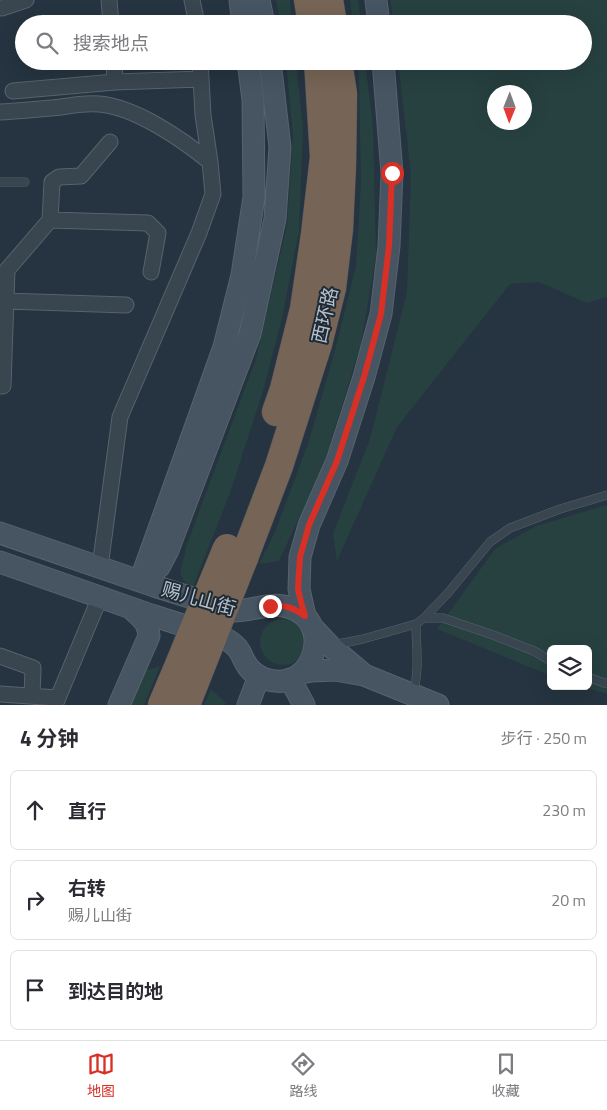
<!DOCTYPE html>
<html lang="zh">
<head>
<meta charset="utf-8">
<style>
  body { margin:0; font-family:"Titillium Web","Noto Sans SC",sans-serif; background:#f7f7f7; color:#2b2b33 }
  .controls { position:absolute; right:15px; bottom:15px; display:grid; overflow:hidden; border-radius:8px; box-shadow:0 5px 20px #0002 }
  .controls button { width:45px; height:45px; display:grid; place-items:center; padding:0; border:0; border-bottom:1px solid #e1e1e2; background:#fff; color:#2b2b33; font:25px sans-serif }
  .compass { position:absolute; left:487px; top:85px; width:45px; height:45px; border-radius:50%; background:#fff; box-shadow:0 5px 20px #0002; rotate:181deg }
  .stop { position:absolute; width:15px; height:15px; margin:-11px; border:4px solid #d93025; border-radius:50%; background:#fff }
  .stop.end { background:#d93025; border-color:#fff; box-shadow:0 1px 5px #0008 }
  .list { margin:0; padding:0; list-style:none }
  h2 { display:flex; justify-content:space-between; align-items:center; height:65px; margin:0; padding:0 20px; font-size:21px }
  h2 small { font-size:16px; font-weight:400; color:#7c7c81 }
  .list li { display:grid; grid-template-columns:32px 1fr auto; gap:15px; align-items:center; box-sizing:border-box; height:80px; margin:0 10px 10px; padding:0 10px; border:1px solid #e1e1e2; border-radius:8px }
  .list b { display:block; font-size:19px; white-space:nowrap }
  .list p { margin:0; font-size:16px; white-space:nowrap; color:#7c7c81 }
  .list em { font-size:16px; font-style:normal; color:#7c7c81 }
  .icon { flex:none; width:28px; height:28px; fill:none; stroke:currentColor; stroke-width:2; stroke-linecap:round; stroke-linejoin:round }
  .map { position:relative; flex:none; width:607px; height:705px; overflow:hidden }
  .search { position:absolute; background:#fff; box-shadow:0 5px 20px #0002; left:15px; right:15px; top:15px; height:55px; display:flex; align-items:center; gap:12px; box-sizing:border-box; padding:0 18px; border-radius:28px; color:#7c7c81; font-size:19px }
  .sheet { height:335px; background:#fff }
  nav { display:flex; justify-content:space-around; align-items:center; box-sizing:border-box; height:70px; border-top:1px solid #e1e1e2; background:#fff; font-size:14px; color:#7c7c81 }
  nav a { display:grid; justify-items:center; gap:2px }
  nav .on { color:#d93025 }
  .map>svg:first-child { display:block }
</style>
</head>
<body>
<div class="map">
<svg width="607" height="705" viewBox="0 0 607 705">
  <rect width="100%" height="100%" fill="#253440"/>
  <path fill="#274140" fill-rule="evenodd" d="M 276,0 L 290,0 L 292,24 L 281,24 Z
    M 350,0 L 358,0 L 361,24 L 353,24 Z
    M 390,0 L 607,0 L 607,297 L 587,303 L 539,282 L 510,284 L 397,427 L 337,561 L 333,533 L 370,439 L 407,292 L 411,174 L 398,61 L 583,61 L 583,24 L 394,24 ZM 494,92 L 524,92 L 524,122 L 494,122 Z
    M 286,61 L 296,61 L 303,128 L 299,231 L 282,318 L 263,391 L 230,493 L 191,592 L 180,574 L 187,544 L 256,359 L 287,225 L 293,135 Z
    M 357,61 L 365,61 L 373,127 L 376,256 L 361,344 L 323,466 L 279,561 L 259,564 L 275,532 L 309,441 L 337,343 L 356,266 L 361,182 L 359,76 Z
    M 607,505 L 607,694 L 580,686 L 588,686 L 588,649 L 551,649 L 551,676 L 437,629 L 495,549 L 536,526 Z
    M260 642a23 23 0 1 1 46 0a23 23 0 1 1-46 0Z
    M 160,666 L 144,705 L 128,705 L 142,672 Z
    M 211,689 L 226,703 L 225,705 L 204,705 Z"/>
  <g fill="none" stroke-linecap="round" stroke-linejoin="round">
    <defs>
      <path id="lane" d="M 0,182 L 25,182
        M 424,618 L 443,618 L 493,635 L 534,651 L 551,661
        M 333,645 L 363,639 L 416,624 L 424,618 L 448,593 L 490,542 L 510,528 L 560,509 L 607,495
        M 588,677 L 604,683 L 607,683
        M 413,693 C 420,671 416,647 416,624"/>
      <path id="street" d="M 109,0 L 111,24
        M 192,0 L 197,24
        M 2,8 L 26,0
        M 114,61 L 115,82 L 201,79
        M 13,91 L 115,82
        M 0,112 C 21,111 41,109 61,107 C 73,105 87,103 99,104 C 136,107 183,140 210,162
        M 50,220 L 148,223 L 158,233 L 151,272
        M 6,301 L 126,305
        M 0,386 L 3,386 L 7,270 L 50,220 L 52,182 L 59,177 L 81,176 L 110,142
        M 100,567 L 120,417 L 199,233 L 213,194 L 210,162 L 203,115 L 200,61
        M 0,656 L 33,668 L 32,696
        M 0,694 L 58,698
        M 55,705 L 100,597"/>
      <path id="secondary" d="M 240,0 L 243,24
        M 259,0 L 264,24
        M 376,0 L 379,24
        M 0,533 L 154,586 L 234,611 C 250,611 269,603 283,606 C 337,614 317,696 265,679 C 257,676 249,670 245,662 C 243,659 242,655 240,652 C 237,646 232,643 226,639 L 151,615 L 0,562
        M 142,576 L 224,347 L 242,275 L 254,197 L 253,100 L 248,61
        M 140,581 L 159,567 L 168,550 L 250,334 L 275,219 L 280,147 L 270,61
        M 305,616 L 299,589 L 300,557 L 309,525 L 337,461 L 364,377 L 381,314 L 389,246 L 392,173 L 383,61
        M 312,627 L 329,645 L 362,673
        M 301,673 L 312,671 L 335,670 L 364,675 L 438,705
        M 290,679 L 304,705
        M 119,705 L 149,636 C 148,621 141,618 131,608
        M 248,705 L 259,676"/>
      <path id="highway" d="M 308,0 L 312,24
        M 329,0 L 333,24
        M 276,412 L 284,389 L 304,309 L 315,234 L 324,157 L 318,61
        M 244,558 L 279,466 L 318,344 L 332,288 L 339,229 L 342,165 L 343,94 L 338,61
        M 162,705 L 176,672
        M 186,705 L 195,682"/>
    </defs>
    <use href="#lane" stroke="#57636d" stroke-width="9"/>
    <use href="#street" stroke="#57636d" stroke-width="17"/>
    <use href="#secondary" stroke="#57636d" stroke-width="23"/>
    <use href="#highway" stroke="#44505a" stroke-width="29"/>
    <use href="#lane" stroke="#39454f" stroke-width="8"/>
    <use href="#street" stroke="#39454f" stroke-width="15"/>
    <use href="#secondary" stroke="#475563" stroke-width="21"/>
    <use href="#highway" stroke="#766556" stroke-width="28"/>
    <defs>
      <path id="highway-bridge" d="M 176,672 L 227,548
        M 195,682 L 244,558"/>
    </defs>
    <use href="#highway-bridge" stroke="#44505a" stroke-width="29" stroke-linecap="butt"/>
    <use href="#highway-bridge" stroke="#766556" stroke-width="28"/>
  </g>
  <g fill="none" stroke-linecap="round" stroke-linejoin="round">
    <path stroke="#d93025" stroke-width="6" d="M 270,606 C 286,605 292,607 305,616 L 301,602 L 298,589 L 300,557 L 309,525 L 337,461 L 364,377 L 381,314 L 389,246 L 392,173"/>
  </g>
  <g text-anchor="middle" dominant-baseline="central" stroke-width="4" stroke-linejoin="round" paint-order="stroke">
    <g font-size="19" fill="#b5c0ca" stroke="#1e2a35">
      <text transform="translate(324 315) rotate(-77)">西环路</text>
      <text transform="translate(199 598) rotate(16)">赐儿山街</text>
    </g>
  </g>
</svg>
<div class="controls">
<button><svg class="icon" aria-label="layers" viewBox="0 0 24 24"><path d="M12 4l9 5-9 5-9-5zM3 14l9 5 9-5"/></svg></button>
</div>
<svg class="compass" viewBox="-18 -18 36 36"><path d="M0-13l5 13h-10z" fill="#e53935"/><path d="M0 13l5-13h-10z" fill="#7c7c81"/></svg>
<div class="stop" style="left:392px;top:173px"></div>
<div class="stop end" style="left:270px;top:606px"></div>
<div class="search"><svg class="icon" aria-label="search" viewBox="0 0 24 24"><circle cx="10" cy="10" r="6"/><path d="M15 15l6 6"/></svg>搜索地点</div>
</div>
<section class="sheet">
<h2>4 分钟<small>步行 · 250 m</small></h2>
<ul class="list">
<li><svg class="icon" aria-label="ahead" viewBox="0 0 24 24"><path d="M12 20V5M6 11l6-6 6 6"/></svg><div><b>直行</b></div><em>230 m</em></li>
<li><svg class="icon" aria-label="right" viewBox="0 0 24 24"><path d="M7 20v-9h11M14 6l5 5-5 5"/></svg><div><b>右转</b><p>赐儿山街</p></div><em>20 m</em></li>
<li><svg class="icon" aria-label="arrive" viewBox="0 0 24 24"><path d="M6 21V4h12l-3 4 3 4H6"/></svg><div><b>到达目的地</b></div></li>
</ul>
</section>
<nav>
<a class="on"><svg class="icon" aria-label="map" viewBox="0 0 24 24"><path d="M3 6l6-2 6 2 6-2v14l-6 2-6-2-6 2zM9 4v14M15 6v14"/></svg>地图</a>
<a><svg class="icon" aria-label="directions" viewBox="0 0 24 24"><path d="M12 3l9 9-9 9-9-9zM9 14v-3h6M13 9l2 2-2 2"/></svg>路线</a>
<a><svg class="icon" aria-label="saved" viewBox="0 0 24 24"><path d="M7 4h10v16l-5-4-5 4z"/></svg>收藏</a>
</nav>
</body>
</html>
